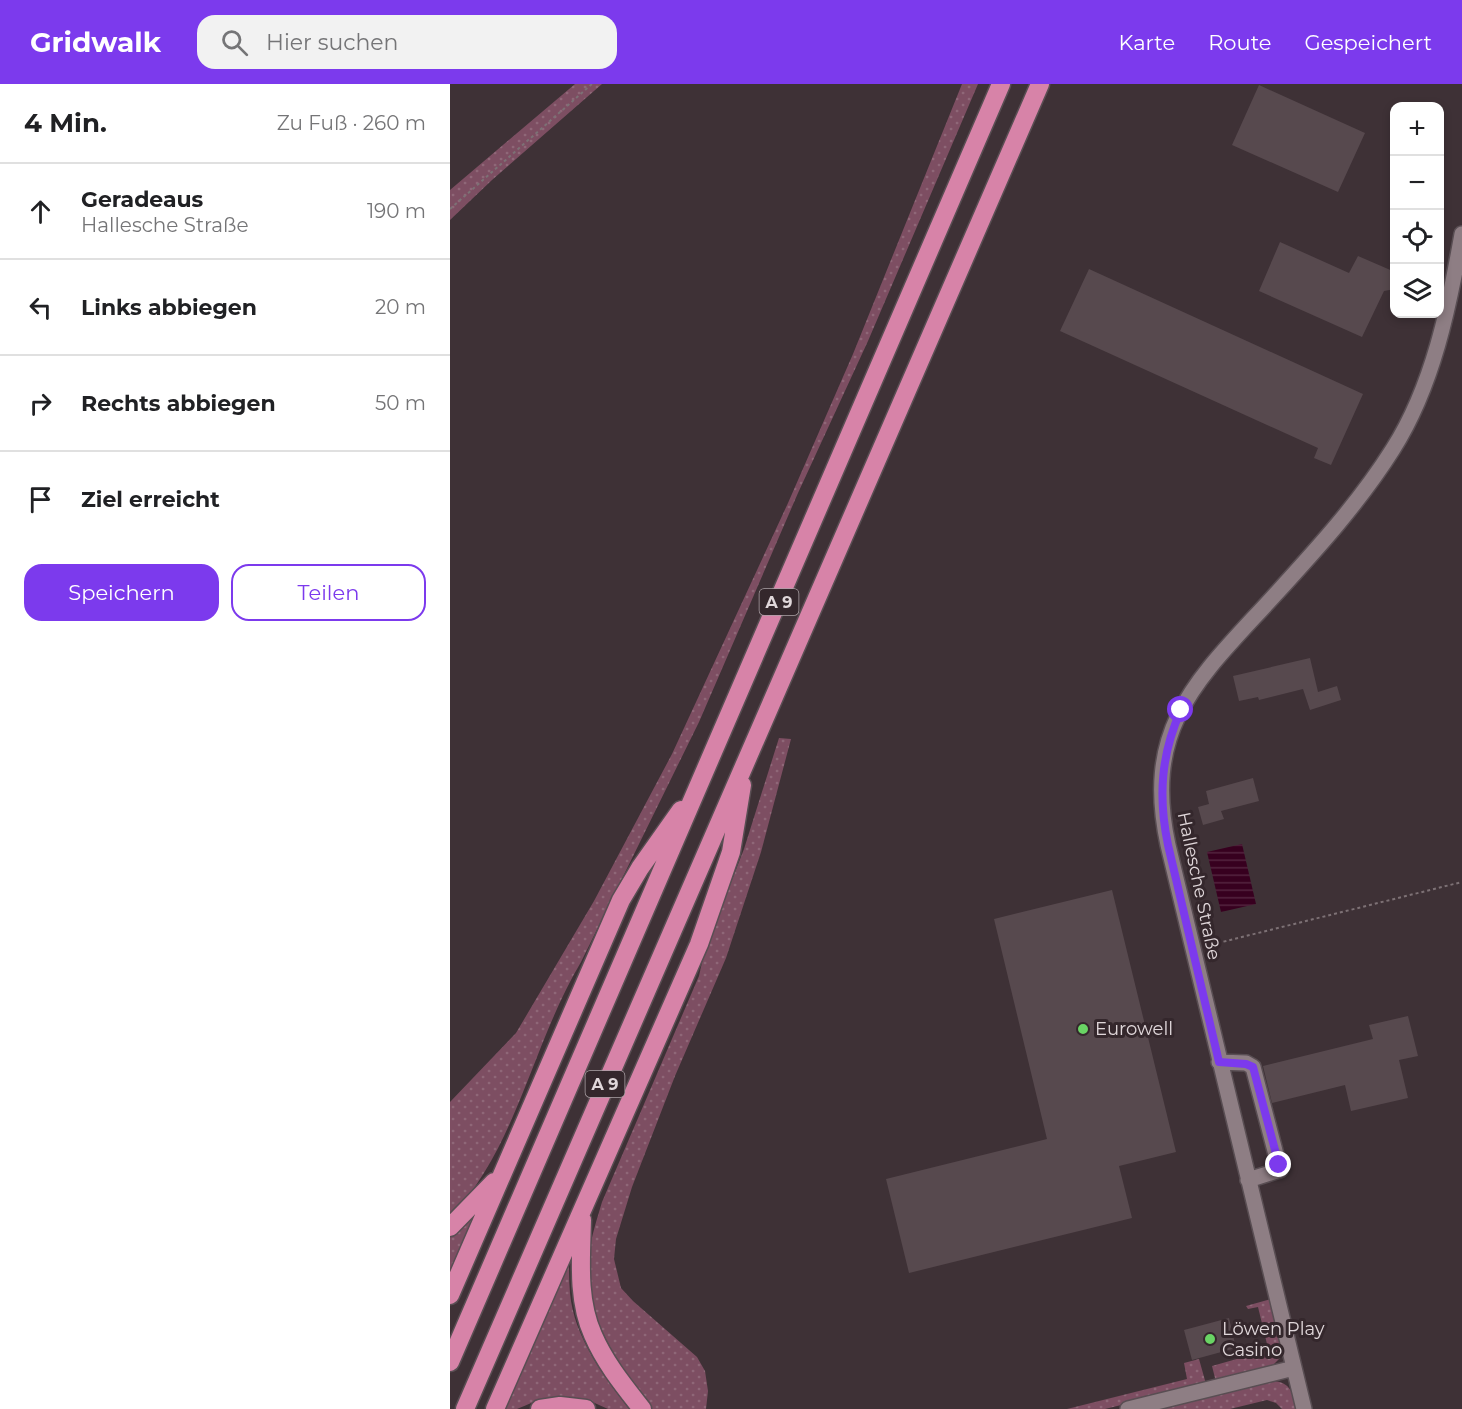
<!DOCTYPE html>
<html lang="de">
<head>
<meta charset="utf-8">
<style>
  body { margin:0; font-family:Montserrat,sans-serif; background:#f2f2f2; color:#202124 }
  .controls { position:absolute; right:18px; top:18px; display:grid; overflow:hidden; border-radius:12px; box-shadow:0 3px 9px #0003 }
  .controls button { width:54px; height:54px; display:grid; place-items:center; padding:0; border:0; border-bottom:2px solid #e0e0e0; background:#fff; color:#202124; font:30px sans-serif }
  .stop { position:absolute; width:18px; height:18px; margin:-14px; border:4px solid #7c3aed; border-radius:50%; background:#fff }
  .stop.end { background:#7c3aed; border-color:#fff; box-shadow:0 2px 6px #0008 }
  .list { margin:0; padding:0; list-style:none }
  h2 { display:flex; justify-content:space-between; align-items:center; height:78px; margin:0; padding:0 24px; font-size:26px }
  h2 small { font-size:20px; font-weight:400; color:#757577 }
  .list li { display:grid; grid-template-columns:39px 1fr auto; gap:18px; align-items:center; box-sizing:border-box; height:96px; padding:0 24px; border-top:2px solid #e0e0e0 }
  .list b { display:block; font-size:22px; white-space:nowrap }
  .list p { margin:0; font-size:20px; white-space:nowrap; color:#757577 }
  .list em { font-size:20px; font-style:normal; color:#757577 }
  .actions { display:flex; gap:12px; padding:18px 24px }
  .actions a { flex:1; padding:14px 0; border:2px solid #7c3aed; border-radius:18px; text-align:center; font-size:21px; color:#7c3aed }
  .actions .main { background:#7c3aed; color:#fff }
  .icon { flex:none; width:33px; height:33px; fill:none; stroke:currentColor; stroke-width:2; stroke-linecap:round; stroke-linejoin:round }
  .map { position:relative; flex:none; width:1012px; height:1325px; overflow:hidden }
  header { display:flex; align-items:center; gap:36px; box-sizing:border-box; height:84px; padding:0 30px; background:#7c3aed; color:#fff }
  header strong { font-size:28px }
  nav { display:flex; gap:33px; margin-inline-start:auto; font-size:21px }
  .search { width:420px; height:54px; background:#f2f2f2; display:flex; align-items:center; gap:15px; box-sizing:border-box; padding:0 21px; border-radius:18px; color:#757577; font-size:22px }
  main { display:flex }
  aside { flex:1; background:#fff }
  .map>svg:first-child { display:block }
</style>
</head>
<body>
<header>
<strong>Gridwalk</strong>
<div class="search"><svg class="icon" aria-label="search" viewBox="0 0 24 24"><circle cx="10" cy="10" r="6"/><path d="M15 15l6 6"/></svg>Hier suchen</div>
<nav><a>Karte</a><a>Route</a><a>Gespeichert</a></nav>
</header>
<main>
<aside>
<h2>4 Min.<small>Zu Fuß · 260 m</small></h2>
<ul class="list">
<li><svg class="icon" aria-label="ahead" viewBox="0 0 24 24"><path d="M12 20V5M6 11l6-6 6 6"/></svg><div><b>Geradeaus</b><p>Hallesche Straße</p></div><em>190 m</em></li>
<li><svg class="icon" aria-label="left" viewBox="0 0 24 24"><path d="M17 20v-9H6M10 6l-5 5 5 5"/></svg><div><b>Links abbiegen</b></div><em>20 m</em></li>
<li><svg class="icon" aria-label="right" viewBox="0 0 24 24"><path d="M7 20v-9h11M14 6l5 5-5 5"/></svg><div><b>Rechts abbiegen</b></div><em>50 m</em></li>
<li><svg class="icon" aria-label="arrive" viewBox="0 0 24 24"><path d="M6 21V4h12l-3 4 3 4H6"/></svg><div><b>Ziel erreicht</b></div></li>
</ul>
<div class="actions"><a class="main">Speichern</a><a>Teilen</a></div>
</aside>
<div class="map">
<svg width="1012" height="1325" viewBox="0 0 1012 1325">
  <defs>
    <pattern id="grass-dots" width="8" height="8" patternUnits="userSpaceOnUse" patternTransform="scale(1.5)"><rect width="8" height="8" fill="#7d4e62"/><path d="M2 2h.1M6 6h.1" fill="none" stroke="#8f6778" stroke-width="1.8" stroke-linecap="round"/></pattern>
    <pattern id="water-rules" width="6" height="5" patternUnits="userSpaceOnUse" patternTransform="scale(1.5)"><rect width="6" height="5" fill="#37001f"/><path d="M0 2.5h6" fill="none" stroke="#54243f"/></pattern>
  </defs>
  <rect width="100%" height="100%" fill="#3e3136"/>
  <path fill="url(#grass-dots)" d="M 125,0 L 152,0 L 42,96 L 0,136 L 0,106 Z
    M 512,0 L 528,0 L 418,257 L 348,409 L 249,638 L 131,878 C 82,960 66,1066 0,1133 L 0,1018 L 66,949 L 144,817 L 222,670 L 338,419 L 403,270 Z
    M 329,654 L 341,655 L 311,768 L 276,874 L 225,992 L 182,1103 L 166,1155 L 164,1175 L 171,1204 L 183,1217 L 247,1273 L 255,1287 L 258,1307 L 256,1325 L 201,1325 C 167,1278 133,1232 139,1171 C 141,1153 147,1135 152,1118 L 249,892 L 255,865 L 294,765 Z
    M 31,1125 L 0,1195 L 0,1152 Z
    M 119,1176 C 119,1187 119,1198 120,1209 C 124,1253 153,1291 179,1325 L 158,1325 L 138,1316 L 121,1313 L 104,1313 L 86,1317 L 67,1325 L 53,1325 Z
    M 821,1215 L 832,1264 L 830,1274 L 822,1282 L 766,1298 L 762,1282 L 808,1269 L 808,1263 L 817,1260 L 808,1223 L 798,1225 L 796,1222 Z
    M 749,1275 L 756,1300 L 655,1325 L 617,1325 L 737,1295 L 734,1279 Z
    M 822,1297 C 841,1298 843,1309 847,1325 L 832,1325 L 826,1319 L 817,1316 L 780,1325 L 706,1325 Z"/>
  <path fill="url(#water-rules)" d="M 792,760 L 806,820 L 771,828 L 757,768 Z"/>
  <path fill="#57494e" d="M 809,1 L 915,49 L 888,108 L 782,61 Z
    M 830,158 L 899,189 L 908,172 L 945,188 L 945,205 L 934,207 L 912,253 L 809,207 Z
    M 639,185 L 913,310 L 881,381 L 864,374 L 868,364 L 610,247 Z
    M 860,574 L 868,608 L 887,602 L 891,616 L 860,626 L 853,605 L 809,616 L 808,613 L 789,617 L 783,592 Z
    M 803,694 L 809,717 L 771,727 L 774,735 L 753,741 L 748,723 L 759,720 L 756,707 Z
    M 662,806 L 726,1068 L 669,1082 L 682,1134 L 459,1189 L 436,1095 L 597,1055 L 544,835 Z
    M 958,932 L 968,972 L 949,976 L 958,1014 L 901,1027 L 895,1001 L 822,1019 L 813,982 L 923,955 L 919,941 Z
    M 779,1234 L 786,1264 L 742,1276 L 734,1246 Z"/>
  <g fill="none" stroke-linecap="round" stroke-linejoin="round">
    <defs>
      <path id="minor" d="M 769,978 L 796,979 L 803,983 L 830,1086 L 798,1096
        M 678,1325 L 844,1284
        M 854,1325 L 718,761 C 692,641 749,594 823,513 C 866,466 909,419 943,365 C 983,302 999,223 1012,150"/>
      <path id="highway" d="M 132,1136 C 131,1174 127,1216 143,1251 C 155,1279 174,1302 192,1325
        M 0,1143 L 44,1098
        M 0,1211 L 171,816 L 190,784 L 231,726
        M 0,1278 L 551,0
        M 15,1325 L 590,0
        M 45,1325 L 249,860 L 281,768 L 292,701
        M 90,1325 L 110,1322 L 136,1325"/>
    </defs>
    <use href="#minor" stroke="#594e53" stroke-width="18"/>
    <use href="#highway" stroke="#594e53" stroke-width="21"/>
    <path stroke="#7d7175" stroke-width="2" stroke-dasharray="3 3" stroke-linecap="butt" d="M 0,125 L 142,0
      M 756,862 L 1012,798"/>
    <use href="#minor" stroke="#8e7e84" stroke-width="15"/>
    <use href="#highway" stroke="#d783a8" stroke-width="18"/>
  </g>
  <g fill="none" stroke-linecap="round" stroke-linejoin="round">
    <path stroke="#7c3aed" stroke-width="8" d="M 731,626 C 711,670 708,713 718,761 L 769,978 L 796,980 L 803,983 L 829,1081"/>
  </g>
  <g fill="#69d464" stroke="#34272c" stroke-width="2">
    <circle cx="633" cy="945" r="6"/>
    <circle cx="760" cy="1255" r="6"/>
  </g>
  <g text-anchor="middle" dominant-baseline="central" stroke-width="6" stroke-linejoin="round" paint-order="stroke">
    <g fill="#34272c" stroke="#aca2a6" stroke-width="1.5">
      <rect x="309.5" y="505" width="39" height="26" rx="4.5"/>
      <rect x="135.5" y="987" width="39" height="26" rx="4.5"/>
    </g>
    <g font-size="16" font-weight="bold" fill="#e0d7da">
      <text x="329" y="518">A 9</text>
      <text x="155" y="1000">A 9</text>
    </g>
    <g font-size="18" fill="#e0d7da" stroke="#34272c">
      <text transform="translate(749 802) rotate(78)">Hallesche Straße</text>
    </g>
    <g font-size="18" fill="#e0d7da" stroke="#34272c" text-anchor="start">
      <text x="645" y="945">Eurowell</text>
      <text x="772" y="1245">Löwen Play<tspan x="772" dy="21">Casino</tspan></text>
    </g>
  </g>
</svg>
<div class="controls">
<button>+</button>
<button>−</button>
<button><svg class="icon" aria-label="locate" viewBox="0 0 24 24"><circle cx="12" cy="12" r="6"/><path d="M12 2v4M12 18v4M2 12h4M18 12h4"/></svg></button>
<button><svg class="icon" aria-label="layers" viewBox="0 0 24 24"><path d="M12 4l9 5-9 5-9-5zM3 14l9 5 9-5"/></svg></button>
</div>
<div class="stop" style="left:731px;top:626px"></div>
<div class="stop end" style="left:829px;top:1081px"></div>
</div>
</main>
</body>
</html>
